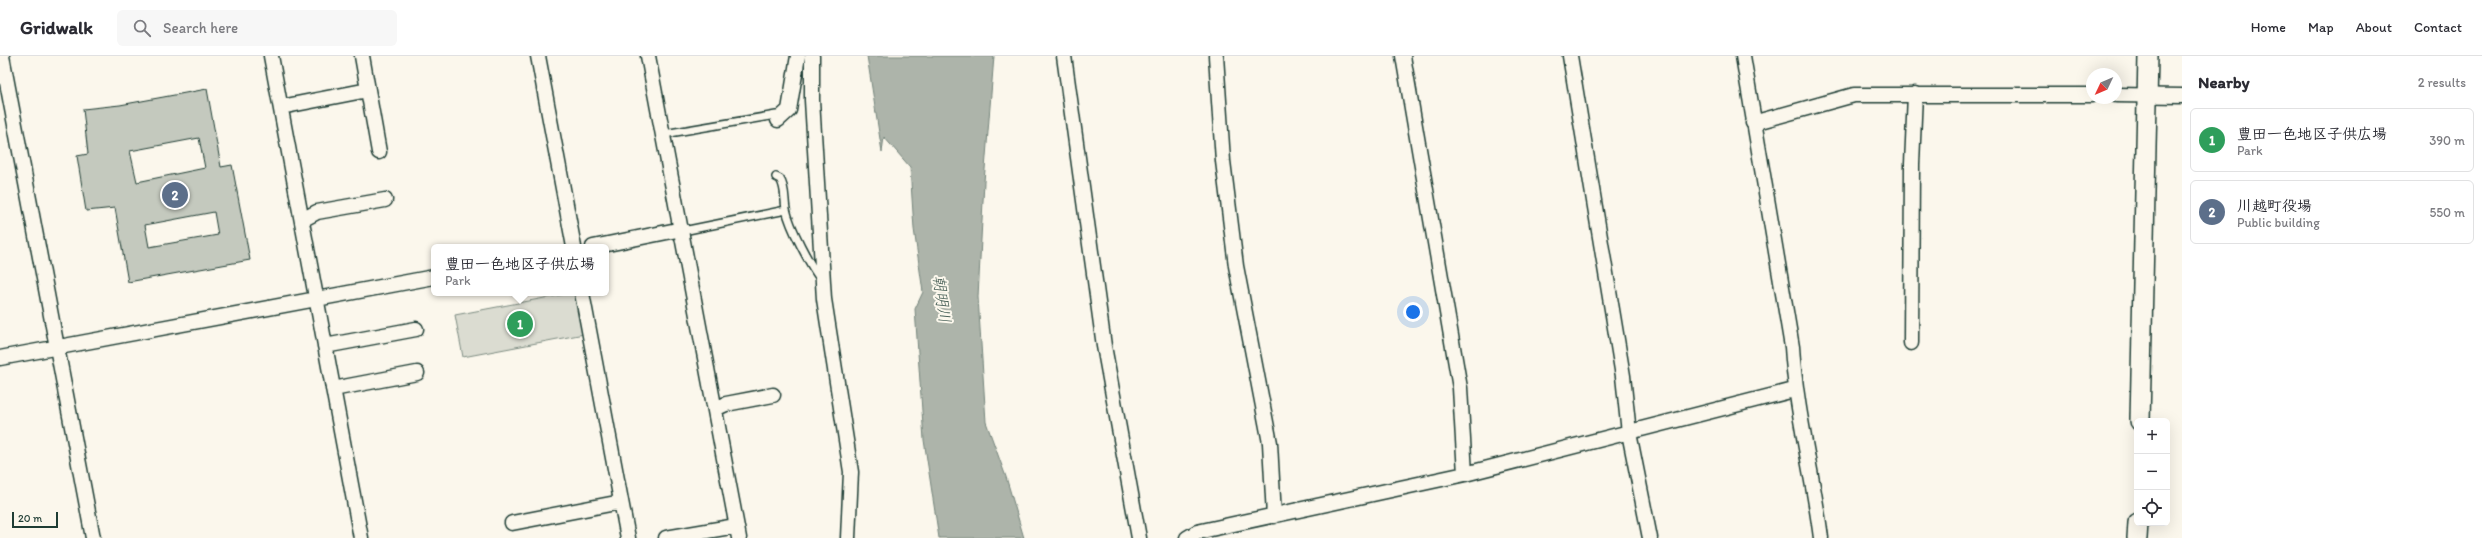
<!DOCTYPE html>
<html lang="en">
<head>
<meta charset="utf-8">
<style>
  body { margin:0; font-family:Itim,"Klee One",sans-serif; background:#f7f7f7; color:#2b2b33 }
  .controls { position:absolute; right:12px; bottom:12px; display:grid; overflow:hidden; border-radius:6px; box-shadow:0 4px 16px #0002 }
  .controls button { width:36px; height:36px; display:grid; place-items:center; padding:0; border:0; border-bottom:1px solid #e1e1e2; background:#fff; color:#2b2b33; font:20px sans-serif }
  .compass { position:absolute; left:2086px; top:12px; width:36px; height:36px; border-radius:50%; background:#fff; box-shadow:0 4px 16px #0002; rotate:226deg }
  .scale { position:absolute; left:12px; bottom:10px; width:46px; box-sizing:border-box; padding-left:4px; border:2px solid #1f3d34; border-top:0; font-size:11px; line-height:14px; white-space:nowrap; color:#1f3d34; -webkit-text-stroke:3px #fbf7ec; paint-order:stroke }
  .you { position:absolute; left:1413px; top:256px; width:14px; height:14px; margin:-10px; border:3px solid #fff; border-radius:50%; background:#1a73e8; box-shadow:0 0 0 6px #1a73e833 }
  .badge { display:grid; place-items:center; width:26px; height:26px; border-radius:50%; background:#1f6fb2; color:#fff; font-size:13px; font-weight:700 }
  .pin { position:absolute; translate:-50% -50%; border:2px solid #fff; box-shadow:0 1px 4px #0006 }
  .popup { position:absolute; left:431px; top:188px; width:178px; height:52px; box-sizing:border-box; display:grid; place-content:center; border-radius:6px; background:#fff; filter:drop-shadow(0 1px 3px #0005); font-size:13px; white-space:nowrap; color:#7c7c81 }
  .popup b { font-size:15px; color:#2b2b33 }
  .popup::after { content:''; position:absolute; left:50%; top:100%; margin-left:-8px; border:8px solid transparent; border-top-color:#fff }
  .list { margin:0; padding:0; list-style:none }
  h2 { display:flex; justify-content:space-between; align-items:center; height:52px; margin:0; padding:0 16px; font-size:17px }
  h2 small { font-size:13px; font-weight:400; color:#7c7c81 }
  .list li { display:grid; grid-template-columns:26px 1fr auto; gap:12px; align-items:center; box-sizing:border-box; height:64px; margin:0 8px 8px; padding:0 8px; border:1px solid #e1e1e2; border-radius:6px }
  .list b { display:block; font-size:15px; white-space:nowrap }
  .list p { margin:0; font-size:13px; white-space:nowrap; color:#7c7c81 }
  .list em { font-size:13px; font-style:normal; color:#7c7c81 }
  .icon { flex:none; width:22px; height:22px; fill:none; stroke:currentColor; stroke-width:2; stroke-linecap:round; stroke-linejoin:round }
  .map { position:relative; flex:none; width:2182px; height:482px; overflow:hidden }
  header { display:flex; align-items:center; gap:24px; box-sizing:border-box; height:56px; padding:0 20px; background:#fff; border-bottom:1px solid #e1e1e2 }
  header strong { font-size:19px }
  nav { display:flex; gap:22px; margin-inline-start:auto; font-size:14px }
  .search { width:280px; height:36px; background:#f7f7f7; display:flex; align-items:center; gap:10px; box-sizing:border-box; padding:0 14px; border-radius:6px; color:#7c7c81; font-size:15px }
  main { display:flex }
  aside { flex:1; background:#fff }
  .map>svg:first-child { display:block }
</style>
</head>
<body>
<header>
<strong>Gridwalk</strong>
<div class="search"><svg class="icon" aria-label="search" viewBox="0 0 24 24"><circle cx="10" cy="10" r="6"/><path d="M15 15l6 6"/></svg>Search here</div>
<nav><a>Home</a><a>Map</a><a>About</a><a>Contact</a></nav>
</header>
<main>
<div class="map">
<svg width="2182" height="482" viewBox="0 0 2182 482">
  <rect width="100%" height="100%" fill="#fbf7ec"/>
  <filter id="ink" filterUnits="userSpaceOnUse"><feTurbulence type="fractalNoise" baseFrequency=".025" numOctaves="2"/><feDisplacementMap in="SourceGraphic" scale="8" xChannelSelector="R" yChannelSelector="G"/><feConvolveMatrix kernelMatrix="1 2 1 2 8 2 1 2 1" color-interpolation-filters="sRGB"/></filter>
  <g filter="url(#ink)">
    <path fill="#dbdcd1" stroke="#7d8c82" d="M 571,237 L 576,237 L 584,278 L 463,301 L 455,259 Z"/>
    <path fill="#adb4aa" stroke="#74847b" d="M 867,0 L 994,0 L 984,126 L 978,241 L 986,366 L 1006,421 L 1024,482 L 939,482 L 924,384 L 915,253 L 923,236 L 914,173 L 910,111 L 884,81 L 882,96 Z"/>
    <path fill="#c4c9be" stroke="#1f3d34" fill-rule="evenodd" d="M 207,33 L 221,111 L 232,109 L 250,204 L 128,226 L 115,152 L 86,155 L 77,100 L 88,98 L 83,53 L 120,49 ZM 199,82 L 205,112 L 137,126 L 130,95 ZM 214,156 L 218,179 L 149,191 L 145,169 Z"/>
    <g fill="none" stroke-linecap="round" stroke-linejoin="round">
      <defs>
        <path id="lane" d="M 664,78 L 776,59
          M 776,121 L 780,123 C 786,132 784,143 786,153 C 790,172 810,209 821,224
          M 682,173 L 688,174 L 786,154"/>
        <path id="street" d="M 2,0 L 93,482
          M 271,0 L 361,482
          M 362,0 L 379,96
          M 538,0 L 574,191
          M 648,0 L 739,482
          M 812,0 L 812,44 L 824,243 L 851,416 L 848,482
          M 1064,0 L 1104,290 L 1139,482
          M 1216,0 L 1223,105 L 1236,210 L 1270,387 L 1274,460
          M 1403,0 L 1460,332 L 1465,418
          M 1570,0 L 1623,320 L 1629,377 L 1650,482
          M 1743,0 L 1792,291 C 1796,356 1813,418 1821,482
          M 2116,39 L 2182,40
          M 281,51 L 368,34
          M 778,64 L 789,54 L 798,0
          M 1753,67 L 1854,39 L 2092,39
          M 302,164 L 317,156 L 385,144
          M 593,191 L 682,173
          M 582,237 L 628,482
          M 1911,287 L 1912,108 L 1915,38
          M 325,290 L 416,273
          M 0,302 L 434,221
          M 333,333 L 417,317
          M 715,353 L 726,348 L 773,339
          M 512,467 L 621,446
          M 666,482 L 736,470
          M 1187,482 L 1197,476 L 1465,418 L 1794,334"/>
        <path id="secondary" d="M 2140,365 L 2148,0
          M 2137,482 L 2138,467"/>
      </defs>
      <use href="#lane" stroke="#1f3d34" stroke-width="10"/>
      <use href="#street" stroke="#1f3d34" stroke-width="17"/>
      <use href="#secondary" stroke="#1f3d34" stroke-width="22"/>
      <use href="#lane" stroke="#fbf7ec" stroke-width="7"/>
      <use href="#street" stroke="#fbf7ec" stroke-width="14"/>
      <use href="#secondary" stroke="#fbf7ec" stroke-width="19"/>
    </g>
  </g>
  <g text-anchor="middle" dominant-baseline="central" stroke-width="4" stroke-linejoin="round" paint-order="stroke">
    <g font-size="16" font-style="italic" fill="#425b52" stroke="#fbf7ec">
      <text transform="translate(942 243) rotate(82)">朝明川</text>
    </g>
  </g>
</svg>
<div class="controls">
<button>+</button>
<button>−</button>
<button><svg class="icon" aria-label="locate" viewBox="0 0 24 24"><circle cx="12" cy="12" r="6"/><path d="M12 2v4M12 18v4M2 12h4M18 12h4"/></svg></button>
</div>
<svg class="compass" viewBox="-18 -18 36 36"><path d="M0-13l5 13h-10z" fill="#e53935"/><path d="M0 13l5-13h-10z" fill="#7c7c81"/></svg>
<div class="scale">20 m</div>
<div class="you"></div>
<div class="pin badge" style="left:520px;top:268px;background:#2e9e5b">1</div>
<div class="popup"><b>豊田一色地区子供広場</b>Park</div>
<div class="pin badge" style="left:175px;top:139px;background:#5c6f8a">2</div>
</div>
<aside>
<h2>Nearby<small>2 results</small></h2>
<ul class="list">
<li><span class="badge" style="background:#2e9e5b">1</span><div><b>豊田一色地区子供広場</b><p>Park</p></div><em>390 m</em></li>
<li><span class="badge" style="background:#5c6f8a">2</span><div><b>川越町役場</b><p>Public building</p></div><em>550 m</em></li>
</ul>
</aside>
</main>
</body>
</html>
